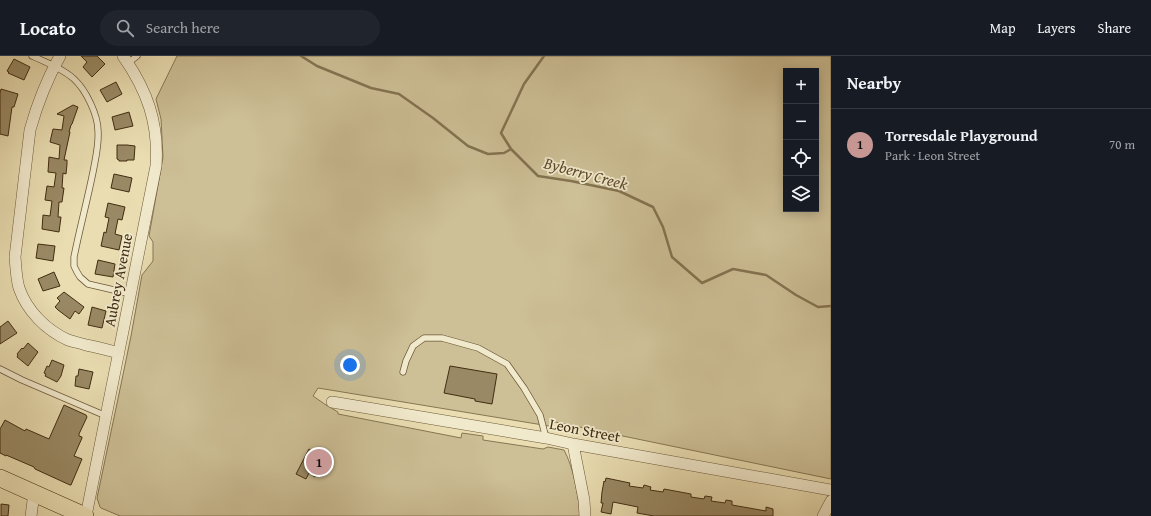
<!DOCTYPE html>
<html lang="en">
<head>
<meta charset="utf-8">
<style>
  body { margin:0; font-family:"Gentium Book Plus",serif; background:#20242c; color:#f1f3f6 }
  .controls { position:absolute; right:12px; top:12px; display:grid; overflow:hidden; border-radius:0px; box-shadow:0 2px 10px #0003 }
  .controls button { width:36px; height:36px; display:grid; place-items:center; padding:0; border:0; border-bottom:1px solid #363941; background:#171b24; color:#f1f3f6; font:20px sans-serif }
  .you { position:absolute; left:350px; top:309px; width:14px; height:14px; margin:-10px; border:3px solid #fff; border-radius:50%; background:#1a73e8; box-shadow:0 0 0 6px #1a73e833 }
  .badge { display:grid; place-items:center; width:26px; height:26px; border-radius:50%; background:#c59692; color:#111; font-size:13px; font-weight:700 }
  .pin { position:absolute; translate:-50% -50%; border:2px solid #fff; box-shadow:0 1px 4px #0006 }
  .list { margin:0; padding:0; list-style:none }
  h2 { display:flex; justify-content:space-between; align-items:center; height:52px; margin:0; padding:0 16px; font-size:17px }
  h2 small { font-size:13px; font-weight:400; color:#9ea1a6 }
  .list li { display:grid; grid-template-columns:26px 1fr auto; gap:12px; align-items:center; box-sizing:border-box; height:72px; padding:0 16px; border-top:1px solid #363941 }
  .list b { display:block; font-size:15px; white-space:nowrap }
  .list p { margin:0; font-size:13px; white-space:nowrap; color:#9ea1a6 }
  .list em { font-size:13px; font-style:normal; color:#9ea1a6 }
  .icon { flex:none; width:22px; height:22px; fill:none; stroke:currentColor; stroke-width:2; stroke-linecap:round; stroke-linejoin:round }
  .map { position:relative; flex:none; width:831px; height:460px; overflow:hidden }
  header { display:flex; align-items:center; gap:24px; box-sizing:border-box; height:56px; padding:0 20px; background:#171b24; border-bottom:1px solid #363941 }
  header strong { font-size:19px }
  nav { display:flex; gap:22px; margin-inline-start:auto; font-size:14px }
  .search { width:280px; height:36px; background:#20242c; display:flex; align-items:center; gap:10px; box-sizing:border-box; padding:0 14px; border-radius:22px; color:#9ea1a6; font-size:15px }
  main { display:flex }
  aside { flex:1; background:#171b24 }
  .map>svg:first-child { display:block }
</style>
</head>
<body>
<header>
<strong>Locato</strong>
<div class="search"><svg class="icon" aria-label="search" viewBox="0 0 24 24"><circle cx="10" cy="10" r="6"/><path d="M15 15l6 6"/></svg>Search here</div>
<nav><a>Map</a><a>Layers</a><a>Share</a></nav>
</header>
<main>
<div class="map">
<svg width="831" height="460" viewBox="0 0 831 460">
  <rect width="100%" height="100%" fill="#e9ddb1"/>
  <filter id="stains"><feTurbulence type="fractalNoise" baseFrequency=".005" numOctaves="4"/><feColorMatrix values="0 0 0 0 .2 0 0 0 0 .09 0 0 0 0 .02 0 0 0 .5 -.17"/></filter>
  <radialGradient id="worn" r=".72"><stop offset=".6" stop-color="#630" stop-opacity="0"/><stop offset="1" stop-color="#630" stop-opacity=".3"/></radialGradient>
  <path fill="#cdbf96" stroke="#887654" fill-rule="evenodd" d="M 177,0 L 831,0 L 831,423 L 555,366 L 549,370 L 318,332 L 313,340 L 326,349 L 338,356 L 338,358 L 461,382 L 462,377 L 483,380 L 483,384 L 543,393 L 548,391 L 564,394 C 573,410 579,441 580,460 L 120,460 L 101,452 L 100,451 L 97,442 L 119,338 L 131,280 L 142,219 L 153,205 L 153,186 L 149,180 L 163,101 L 161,63 L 156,43 ZM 786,15 L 816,15 L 816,153 L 786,153 Z"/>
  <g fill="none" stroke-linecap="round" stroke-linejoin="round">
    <path stroke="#847351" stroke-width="2.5" d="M 301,0 L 317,10 L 371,32 L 399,38 L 433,62 L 468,90 L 488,98 L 504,97 L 511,93
      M 544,0 L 524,28 L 501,77 L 511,93 L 538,120 L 571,125 L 619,135 L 653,151 L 663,171 L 672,201 L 702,227 L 733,213 L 766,219 L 796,239 L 818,251 L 831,250"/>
  </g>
  <path fill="#998964" stroke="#422d11" d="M 81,0 L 97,0 L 105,8 L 92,21 L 83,11 L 87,6 Z
    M 14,3 L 30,11 L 24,24 L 8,17 L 9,16 L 7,15 Z
    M 116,26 L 122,38 L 107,46 L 100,34 Z
    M 1,33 L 18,38 L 14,51 L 12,51 L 8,80 L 0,78 L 0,37 Z
    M 73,49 L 78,51 L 72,68 L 71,69 L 69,76 L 70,76 L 64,104 L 67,104 L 67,108 L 66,118 L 63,117 L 62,132 L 64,132 L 62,146 L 59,146 L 58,161 L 61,161 L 59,176 L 42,173 L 43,159 L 50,160 L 52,145 L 45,144 L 47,130 L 54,131 L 56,117 L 48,116 L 49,101 L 59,103 L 60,89 L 50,86 L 53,73 L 62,74 L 64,60 L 57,58 Z
    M 129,56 L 133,70 L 115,74 L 112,61 Z
    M 117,89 L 127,89 L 135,90 L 134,104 L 127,104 L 127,105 L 119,105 L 119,104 L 117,103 Z
    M 114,118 L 132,122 L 129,136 L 111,132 Z
    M 108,147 L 125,151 L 122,164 L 118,163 L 115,178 L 122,180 L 119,194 L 101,190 L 104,176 L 106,177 L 109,162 L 105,161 Z
    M 38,188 L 55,190 L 53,205 L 36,202 Z
    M 98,204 L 115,208 L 113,221 L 95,218 Z
    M 54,216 L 60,230 L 43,235 L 38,223 Z
    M 64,236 L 84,251 L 79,258 L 75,255 L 70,263 L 58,254 L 55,251 L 60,245 L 57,242 Z
    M 92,251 L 106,255 L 102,272 L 88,269 Z
    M 8,265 L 17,277 L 0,288 L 0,271 Z
    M 28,287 L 38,296 L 28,310 L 17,301 L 18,299 L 17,298 L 22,292 L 23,293 Z
    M 52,304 L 64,309 L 61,320 L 57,326 L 45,320 L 46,318 L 44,317 L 47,310 L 49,311 Z
    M 450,310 L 497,318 L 492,348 L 475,345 L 475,343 L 444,337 Z
    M 79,313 L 93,316 L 89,333 L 75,330 L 76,320 L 78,320 Z
    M 64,349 L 86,359 L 87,361 L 79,378 L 79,380 L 82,381 L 82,382 L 74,400 L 82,403 L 71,429 L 70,429 L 35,413 L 34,411 L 6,399 L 6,400 L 0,397 L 0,373 L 5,364 L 25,375 L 26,373 L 49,383 Z
    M 309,393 L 318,398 L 315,404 L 322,407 L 315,421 L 309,417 L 306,423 L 296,418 Z
    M 606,422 L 630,427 L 629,430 L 643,432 L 644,429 L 651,431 L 650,434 L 663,436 L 664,433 L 691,438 L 691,441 L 704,443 L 705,440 L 712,441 L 711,445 L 725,447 L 726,444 L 732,445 L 732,449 L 766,455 L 766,451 L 773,453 L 773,460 L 654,460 L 637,457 L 638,451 L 613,446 L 611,458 L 601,456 L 603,447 L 601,447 L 602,436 L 604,425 L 605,426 Z
    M 1,448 L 9,449 L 8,460 L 1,460 Z"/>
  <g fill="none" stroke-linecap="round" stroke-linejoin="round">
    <defs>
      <path id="service" d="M 32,0 C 46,6 63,13 74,23 C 86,34 98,59 98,75 C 99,87 96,100 94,111 C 88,142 80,171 74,201 L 74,210 L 77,216 L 80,221 L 88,228 L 131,238
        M 128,7 L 137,0
        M 0,313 L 22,324 L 106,360
        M 403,316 L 406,305 L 413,290 L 424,282 L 442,282 L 478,292 L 507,308 L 524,332 L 540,359 L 546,382"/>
      <path id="minor" d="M 60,0 C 47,23 37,49 30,74 L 15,201 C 16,211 16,222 19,232 C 27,255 46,274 68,284 C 74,286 80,287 86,289 C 97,291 108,294 119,297
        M 332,346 L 546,382 L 573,388 L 831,434
        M 573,388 L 584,444 L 585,460
        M 31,460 L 34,437
        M 86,460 L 156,110 C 159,67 147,34 123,0
        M 823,460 L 831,445"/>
      <path id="primary" d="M 0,422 L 85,460"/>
    </defs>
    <use href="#service" stroke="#6c5939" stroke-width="7"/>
    <use href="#minor" stroke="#6c5939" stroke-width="12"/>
    <use href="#primary" stroke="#422d11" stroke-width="18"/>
    <use href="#service" stroke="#f1e9cc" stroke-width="5.5"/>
    <use href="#minor" stroke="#f1e9cc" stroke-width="11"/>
    <use href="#primary" stroke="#e9ddb1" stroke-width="17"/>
  </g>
  <g text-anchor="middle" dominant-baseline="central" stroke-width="3.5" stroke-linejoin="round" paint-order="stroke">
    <g font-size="15" fill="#422d11" stroke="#f1e9cc">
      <text transform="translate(118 224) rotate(-79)">Aubrey Avenue</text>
      <text transform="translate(585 374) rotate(11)">Leon Street</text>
    </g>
    <g font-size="16" font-style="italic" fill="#5e4a2c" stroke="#f1e9cc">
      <text transform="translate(586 117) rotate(15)">Byberry Creek</text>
    </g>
  </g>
  <rect width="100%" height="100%" filter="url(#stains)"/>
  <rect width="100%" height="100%" fill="url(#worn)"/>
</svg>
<div class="controls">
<button>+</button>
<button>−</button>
<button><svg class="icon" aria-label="locate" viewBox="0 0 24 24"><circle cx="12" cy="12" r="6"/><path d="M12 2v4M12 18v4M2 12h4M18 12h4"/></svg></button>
<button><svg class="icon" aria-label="layers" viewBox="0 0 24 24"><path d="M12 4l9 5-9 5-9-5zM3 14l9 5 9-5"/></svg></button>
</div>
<div class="you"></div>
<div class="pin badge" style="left:319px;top:406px">1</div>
</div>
<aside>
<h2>Nearby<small></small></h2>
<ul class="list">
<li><span class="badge">1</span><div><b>Torresdale Playground</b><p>Park · Leon Street</p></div><em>70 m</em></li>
</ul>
</aside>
</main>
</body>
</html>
